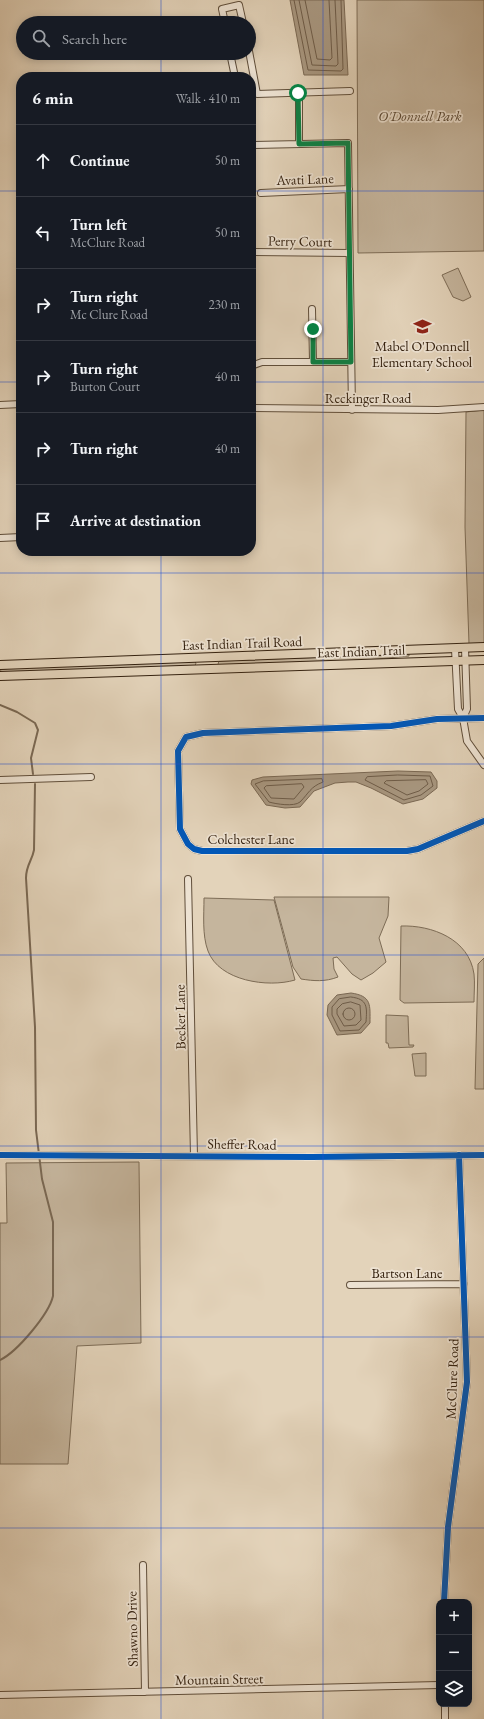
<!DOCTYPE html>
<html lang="en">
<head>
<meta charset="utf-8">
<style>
  body { margin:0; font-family:"EB Garamond",serif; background:#20242c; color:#f1f3f6 }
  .controls { position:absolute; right:12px; bottom:12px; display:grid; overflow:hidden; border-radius:8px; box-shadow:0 2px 10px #0003 }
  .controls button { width:36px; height:36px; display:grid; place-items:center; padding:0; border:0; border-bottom:1px solid #363941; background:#171b24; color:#f1f3f6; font:20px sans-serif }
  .stop { position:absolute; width:12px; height:12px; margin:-9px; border:3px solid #0b8043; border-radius:50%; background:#fff }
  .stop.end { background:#0b8043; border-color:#fff; box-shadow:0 1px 4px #0008 }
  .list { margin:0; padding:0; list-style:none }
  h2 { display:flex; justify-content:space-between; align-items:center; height:52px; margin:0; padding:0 16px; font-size:17px }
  h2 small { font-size:13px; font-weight:400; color:#9ea1a6 }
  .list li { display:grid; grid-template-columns:26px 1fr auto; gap:12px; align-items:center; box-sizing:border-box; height:72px; padding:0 16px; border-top:1px solid #363941 }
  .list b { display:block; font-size:15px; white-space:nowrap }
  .list p { margin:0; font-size:13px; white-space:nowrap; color:#9ea1a6 }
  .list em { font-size:13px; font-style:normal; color:#9ea1a6 }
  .icon { flex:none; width:22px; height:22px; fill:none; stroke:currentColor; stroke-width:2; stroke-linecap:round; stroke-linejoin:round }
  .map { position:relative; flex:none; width:484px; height:1719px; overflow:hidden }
  .search { position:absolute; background:#171b24; box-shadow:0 2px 10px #0003; left:16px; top:16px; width:240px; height:44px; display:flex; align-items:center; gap:10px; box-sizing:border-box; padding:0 14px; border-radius:22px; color:#9ea1a6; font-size:15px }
  .panel { position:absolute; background:#171b24; box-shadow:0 2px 10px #0003; left:16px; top:72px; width:240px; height:484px; border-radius:16px }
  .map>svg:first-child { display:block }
</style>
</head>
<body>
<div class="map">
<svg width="484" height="1719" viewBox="0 0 484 1719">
  <rect width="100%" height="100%" fill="#e3d3ba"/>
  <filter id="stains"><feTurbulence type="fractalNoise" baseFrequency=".005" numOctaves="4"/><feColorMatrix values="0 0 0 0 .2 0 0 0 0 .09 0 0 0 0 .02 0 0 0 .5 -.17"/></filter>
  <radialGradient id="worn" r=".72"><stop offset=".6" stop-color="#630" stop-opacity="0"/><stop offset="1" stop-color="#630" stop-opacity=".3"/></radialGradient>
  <path fill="#c5b59d" stroke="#7d6c56" d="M 357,0 L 484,0 L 484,251 L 358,253 Z
    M 458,268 L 471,297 L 463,301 L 453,297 L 442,275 Z
    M 484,410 L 484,644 L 469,644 L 465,527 L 466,412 Z
    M 409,654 L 409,656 L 366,660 L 219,665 L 218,663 L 220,661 Z
    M 195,661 L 196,664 L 194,666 L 0,674 L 0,670 L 11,668 Z
    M 274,897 L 389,897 L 388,916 L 379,938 L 386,962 L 373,973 L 361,980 L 352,974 L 337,957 L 333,958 L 334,969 L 338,977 C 325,982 314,981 301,979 L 293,967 Z
    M 204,898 L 274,900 L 295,980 C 268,988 219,981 208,951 C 202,935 204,915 204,898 Z
    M 401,926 C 432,925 469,939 474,974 C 475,983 474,993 474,1002 L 404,1003 L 400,1000 Z
    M 484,958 L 484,1089 L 475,1089 L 478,964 Z
    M 386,1015 L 408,1016 L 409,1045 L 414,1045 L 413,1047 L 389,1048 L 388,1043 L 386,1043 Z
    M 426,1053 L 426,1076 L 415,1076 L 412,1054 Z
    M 139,1162 L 141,1343 L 77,1346 L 68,1464 L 0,1464 L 0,1223 L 7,1223 L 6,1163 Z"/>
  <path fill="#a89780" stroke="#7a6853" d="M 290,0 L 344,0 L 348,75 L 304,75 Z
    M 398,771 L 431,772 L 437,781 L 437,788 L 423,799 L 403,804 L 371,788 L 356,782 L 348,782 L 335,783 L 314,791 L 300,807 L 285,808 L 266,805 L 251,784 L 252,780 L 263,777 Z
    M 351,993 C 372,996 370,1005 370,1023 L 361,1033 L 337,1035 L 327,1015 L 328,1005 L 337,995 Z"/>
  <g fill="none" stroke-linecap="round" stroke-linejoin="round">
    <path stroke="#6e5c48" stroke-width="1" d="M 294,0 L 308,70 L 341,71 L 343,69 L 341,0
      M 299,0 L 312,65 L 336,66 L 338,64 L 335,0
      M 305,0 L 317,59 L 330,60 L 332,58 L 329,0
      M 398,775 L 430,776 L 433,786 L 421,795 L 404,800 L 365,780 L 367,777 Z
      M 322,779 L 323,782 C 310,787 309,793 300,802 C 294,807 276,804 269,802 L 255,784 L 263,781 Z
      M 426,780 L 428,784 L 419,791 L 407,795 L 384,783 L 386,781 Z
      M 302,784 L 304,787 L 294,799 L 271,798 L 264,788 L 266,786 Z
      M 351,997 C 368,999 367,1007 366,1022 L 359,1030 L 340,1031 L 332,1015 L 332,1007 L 339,999 Z
      M 351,1002 L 360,1005 L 361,1020 L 356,1025 L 344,1026 L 337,1014 L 337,1009 L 342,1004 Z
      M343 1014a6 6 0 1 1 12 0a6 6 0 1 1-12 0Z"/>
    <path stroke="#7a6853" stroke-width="2" d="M 0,705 L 17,712 L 35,723 L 38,730 L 31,758 L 33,774
      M 0,1360 C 17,1352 49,1314 53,1296 L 53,1222 L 42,1179 L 36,1130 L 35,1027 L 26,878 C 26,865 32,861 34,850 L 35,784"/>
    <defs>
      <path id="minor" d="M 225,23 L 222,9 L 239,5 L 243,23
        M 249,51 L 257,94 L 350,91
        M 230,53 L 235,77
        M 299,93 L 299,144
        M 251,145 L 348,143 L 352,410
        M 261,193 L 349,189
        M 251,252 L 349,253
        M 312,309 L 313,362
        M 251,366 L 262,362 L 351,362
        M 0,405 L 21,404
        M 251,408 L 438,410 L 484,407
        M 0,538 L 21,537
        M 455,649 L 458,709 L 463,718 L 467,741 L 484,765
        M 463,718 L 467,709 L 465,648
        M 484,718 L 437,719 L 391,726 L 203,733 L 186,737 L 178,751 L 180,829 L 188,844 L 194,849 L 202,851 L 407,851 L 418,849 L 484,821
        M 0,780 L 91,777
        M 188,879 L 194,1156
        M 0,1155 L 312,1157 L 484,1155
        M 350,1285 L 464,1284
        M 143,1565 L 145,1692
        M 444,1602 L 448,1527 L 467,1382 L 459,1155
        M 0,1695 L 439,1685
        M 445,1704 L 445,1719"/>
      <path id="major" d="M 0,665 L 484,647
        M 0,676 L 484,660"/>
    </defs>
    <use href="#minor" stroke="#604e3a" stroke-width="8"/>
    <use href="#major" stroke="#352210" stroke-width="10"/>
    <use href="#minor" stroke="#ede2d2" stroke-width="6"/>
    <use href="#major" stroke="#e3d3ba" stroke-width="8"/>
    <defs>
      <path id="cycleway" d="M 484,718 L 437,719 L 391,726 L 203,733 L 186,737 L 178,751 L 180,829 L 188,844 L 194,849 L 202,851 L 407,851 L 418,849 L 484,821
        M 0,1155 L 312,1157 L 484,1155
        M 444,1602 L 448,1527 L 467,1382 L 459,1155"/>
    </defs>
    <use href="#cycleway" stroke="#ede2d2" stroke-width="8"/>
    <use href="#cycleway" stroke="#0057b8" stroke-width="6"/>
  </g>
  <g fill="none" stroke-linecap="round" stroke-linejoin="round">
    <path stroke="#0b8043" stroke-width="5" d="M 298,93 L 299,144 L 348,143 L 351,362 L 313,362 L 313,329"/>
  </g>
  <path fill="none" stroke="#1d4ed8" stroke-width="1" stroke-opacity="0.55" d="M 161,0 L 161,23M 323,0 L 323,1719M 161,53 L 161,77M 0,191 L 21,191M 251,191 L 484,191M 0,382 L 21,382M 251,382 L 484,382M 161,551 L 161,1719M 0,573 L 484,573M 0,764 L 484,764M 0,955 L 484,955M 0,1146 L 484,1146M 0,1337 L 484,1337M 0,1528 L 484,1528"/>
  <defs>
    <symbol id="school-bare" viewBox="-9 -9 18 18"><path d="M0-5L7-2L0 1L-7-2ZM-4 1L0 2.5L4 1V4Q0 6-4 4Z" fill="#8f2418" stroke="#ede2d2" stroke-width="2.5" paint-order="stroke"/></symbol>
  </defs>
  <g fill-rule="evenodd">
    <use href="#school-bare" x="410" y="314" width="25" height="25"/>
  </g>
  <g text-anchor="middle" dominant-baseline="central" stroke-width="3.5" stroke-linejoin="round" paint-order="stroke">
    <g font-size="14" font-style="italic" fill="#594733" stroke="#ede2d2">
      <text x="420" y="116">O'Donnell Park</text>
    </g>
    <g font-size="14" fill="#352210" stroke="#ede2d2">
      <text transform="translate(305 179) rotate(-2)">Avati Lane</text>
      <text transform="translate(300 241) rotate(1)">Perry Court</text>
      <text x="368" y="398">Reckinger Road</text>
      <text transform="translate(242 643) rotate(-2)">East Indian Trail Road</text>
      <text transform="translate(361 651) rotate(-2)">East Indian Trail</text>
      <text x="251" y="839">Colchester Lane</text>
      <text transform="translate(180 1017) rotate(-91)">Becker Lane</text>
      <text transform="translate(242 1144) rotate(1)">Sheffer Road</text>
      <text x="407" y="1273">Bartson Lane</text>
      <text transform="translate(452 1379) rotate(-88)">McClure Road</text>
      <text transform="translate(132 1629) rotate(-91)">Shawno Drive</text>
      <text transform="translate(219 1679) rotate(-1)">Mountain Street</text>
    </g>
    <g font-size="14" fill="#352210" stroke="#ede2d2">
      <text x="422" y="346">Mabel O'Donnell<tspan x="422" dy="16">Elementary School</tspan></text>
    </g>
  </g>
  <rect width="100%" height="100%" filter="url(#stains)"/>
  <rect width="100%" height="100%" fill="url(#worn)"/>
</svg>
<div class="controls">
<button>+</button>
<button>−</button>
<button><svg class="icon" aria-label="layers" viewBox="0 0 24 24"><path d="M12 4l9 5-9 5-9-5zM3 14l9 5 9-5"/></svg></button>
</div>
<div class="stop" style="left:298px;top:93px"></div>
<div class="stop end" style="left:313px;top:329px"></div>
<div class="search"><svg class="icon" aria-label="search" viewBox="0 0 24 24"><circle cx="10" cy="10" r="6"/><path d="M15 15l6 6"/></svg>Search here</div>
<section class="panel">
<h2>6 min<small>Walk · 410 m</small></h2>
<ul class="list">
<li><svg class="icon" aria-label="ahead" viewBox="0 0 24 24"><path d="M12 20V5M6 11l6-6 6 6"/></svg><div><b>Continue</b></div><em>50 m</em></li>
<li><svg class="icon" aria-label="left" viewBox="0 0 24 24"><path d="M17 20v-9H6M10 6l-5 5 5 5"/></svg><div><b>Turn left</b><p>McClure Road</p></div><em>50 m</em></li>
<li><svg class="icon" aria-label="right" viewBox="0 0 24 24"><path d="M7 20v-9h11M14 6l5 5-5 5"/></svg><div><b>Turn right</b><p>Mc Clure Road</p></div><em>230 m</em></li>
<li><svg class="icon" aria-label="right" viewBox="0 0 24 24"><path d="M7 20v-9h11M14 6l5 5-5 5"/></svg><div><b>Turn right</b><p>Burton Court</p></div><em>40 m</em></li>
<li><svg class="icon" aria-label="right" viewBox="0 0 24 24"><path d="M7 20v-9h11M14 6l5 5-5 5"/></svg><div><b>Turn right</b></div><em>40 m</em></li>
<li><svg class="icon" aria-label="arrive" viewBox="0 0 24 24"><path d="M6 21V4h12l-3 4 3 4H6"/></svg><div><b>Arrive at destination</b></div></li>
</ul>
</section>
</div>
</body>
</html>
